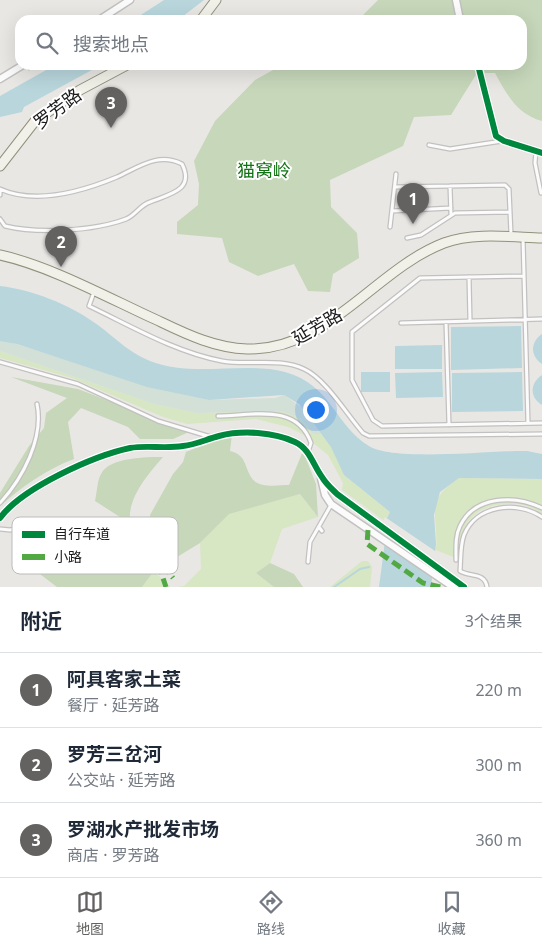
<!DOCTYPE html>
<html lang="zh">
<head>
<meta charset="utf-8">
<style>
  body { margin:0; font-family:"Noto Sans","Noto Sans SC",sans-serif; background:#f6f6f7; color:#1f2937 }
  .you { position:absolute; left:315px; top:409px; width:18px; height:18px; margin:-12px; border:4px solid #fff; border-radius:50%; background:#1a73e8; box-shadow:0 0 0 8px #1a73e833 }
  .badge { display:grid; place-items:center; width:32px; height:32px; border-radius:50%; background:#636261; color:#fff; font-size:16px; font-weight:700 }
  .pin { position:absolute; translate:-50% -41px; filter:drop-shadow(0 1px 2px #0008) }
  .pin::after { content:''; position:absolute; top:26px; width:18px; height:15px; background:inherit; clip-path:polygon(0 0,100% 0,50% 100%) }
  .list { margin:0; padding:0; list-style:none }
  h2 { display:flex; justify-content:space-between; align-items:center; height:65px; margin:0; padding:0 20px; font-size:21px }
  h2 small { font-size:16px; font-weight:400; color:#747a83 }
  .list li { display:grid; grid-template-columns:32px 1fr auto; gap:15px; align-items:center; box-sizing:border-box; height:75px; padding:0 20px; border-top:1px solid #e0e1e3 }
  .list b { display:block; font-size:19px; white-space:nowrap }
  .list p { margin:0; font-size:16px; white-space:nowrap; color:#747a83 }
  .list em { font-size:16px; font-style:normal; color:#747a83 }
  .icon { flex:none; width:28px; height:28px; fill:none; stroke:currentColor; stroke-width:2; stroke-linecap:round; stroke-linejoin:round }
  .map { position:relative; flex:none; width:542px; height:587px; overflow:hidden }
  .search { position:absolute; background:#fff; box-shadow:0 5px 20px #0002; left:15px; right:15px; top:15px; height:55px; display:flex; align-items:center; gap:12px; box-sizing:border-box; padding:0 18px; border-radius:15px; color:#747a83; font-size:19px }
  .sheet { height:290px; background:#fff }
  nav { display:flex; justify-content:space-around; align-items:center; box-sizing:border-box; height:70px; border-top:1px solid #e0e1e3; background:#fff; font-size:14px; color:#747a83 }
  nav a { display:grid; justify-items:center; gap:2px }
  nav .on { color:#636261 }
  .map>svg:first-child { display:block }
</style>
</head>
<body>
<div class="map">
<svg width="542" height="587" viewBox="0 0 542 587">
  <rect width="100%" height="100%" fill="#e9e7e4"/>
  <path fill="#d7e6c3" d="M 0,351 L 154,404 L 197,413 L 282,411 L 301,419 L 313,434 L 321,434 L 335,451 L 344,475 L 390,512 L 386,522 L 342,490 L 343,483 L 328,455 L 302,434 L 288,427 L 256,419 L 187,424 L 163,417 L 72,378 L 0,358 Z
    M 459,478 L 542,479 L 542,515 C 534,507 523,504 513,504 C 476,503 458,523 458,559 L 436,550 C 439,514 423,502 459,478 Z
    M 300,494 L 318,517 L 282,529 L 270,563 L 256,573 L 274,587 L 177,587 L 184,586 L 201,569 L 200,543 L 228,514 Z
    M 362,561 L 368,561 L 372,567 L 370,587 L 330,587 Z
    M 154,571 L 170,587 L 142,587 Z"/>
  <path fill="#c6d7ba" d="M 378,0 L 542,0 L 542,121 C 517,114 507,95 495,73 L 477,73 L 451,115 L 414,117 L 403,146 L 330,180 L 331,207 L 357,233 L 359,258 L 333,274 L 330,292 L 308,291 L 294,264 L 258,276 L 229,262 L 222,238 L 177,234 L 177,222 L 198,205 L 199,184 L 194,161 L 215,121 L 255,80 L 282,65 L 522,65 L 522,20 L 358,20 Z
    M 11,377 L 78,389 L 189,432 L 173,439 L 140,439 L 128,427 L 81,408 L 68,422 L 74,459 C 45,470 23,486 0,506 L 0,493 L 29,446 L 44,428 L 46,413 L 67,398 Z
    M 232,434 L 230,451 C 246,455 244,465 251,477 C 258,489 278,485 289,485 L 303,451 L 316,484 L 318,517 L 300,494 L 229,514 L 200,543 L 154,571 L 142,587 L 57,587 L 28,565 L 55,542 L 102,536 L 123,519 L 95,501 C 97,493 97,481 101,474 C 109,457 147,457 163,457 C 148,474 122,504 132,529 C 133,533 139,538 142,541 L 155,534 L 150,515 L 173,474 L 183,462 L 186,452 C 202,446 215,437 232,434 Z
    M 270,563 L 294,574 L 303,587 L 274,587 L 256,573 Z"/>
  <path fill="#d2e0d7" d="M 0,339 L 164,390 L 209,400 L 275,398 L 284,395 L 301,407 L 321,434 L 313,434 L 301,419 L 282,411 L 197,413 L 154,404 L 0,351 Z"/>
  <path fill="#b8d6dc" d="M 164,0 L 204,0 L 178,20 L 133,20 Z
    M 55,65 L 101,65 L 24,107 L 22,112 L 0,117 L 0,96 Z
    M 0,286 C 33,290 68,304 95,323 C 115,337 126,351 150,361 C 194,378 241,361 285,372 C 332,385 335,426 369,446 C 394,462 492,450 527,451 L 542,454 L 542,479 L 459,478 L 440,492 L 434,515 L 436,544 L 431,587 L 379,587 L 386,533 L 383,527 L 390,512 L 344,475 L 331,447 L 299,404 L 284,395 L 209,400 L 147,387 L 17,344 L 0,341 Z
    M 521,326 L 522,368 L 451,370 L 451,327 Z
    M 542,334 L 542,364 C 530,356 530,342 542,334 Z
    M 442,345 L 442,369 L 395,369 L 395,346 Z
    M 361,372 L 390,372 L 390,392 L 361,392 Z
    M 442,372 L 443,397 L 396,398 L 395,373 Z
    M 522,372 L 523,411 L 452,412 L 452,373 Z
    M 542,375 L 542,405 C 529,397 530,383 542,375 Z"/>
  <path fill="#e9e7e4" d="M 385,517 L 438,553 L 434,578 L 382,544 L 384,533 L 380,527 Z"/>
  <g fill="none" stroke-linecap="round" stroke-linejoin="round">
    <path stroke="#b8d6dc" stroke-width="2" d="M 334,587 L 360,569 L 369,567"/>
    <defs>
      <path id="lane" d="M 429,145 L 450,149 L 502,141
        M 536,151 L 535,163 L 541,193
        M 450,186 L 451,215
        M 395,187 L 505,185 L 509,189 L 511,234
        M 0,189 C 36,205 81,192 117,177 C 139,167 158,152 182,164 C 195,190 170,194 150,202 C 140,205 136,215 126,219 C 94,231 38,234 5,226 L 0,219
        M 0,195 L 0,189
        M 392,211 L 451,208
        M 390,227 L 396,174
        M 407,238 L 421,235 L 455,213 L 510,212
        M 523,238 L 528,423
        M 523,276 L 420,278 L 352,332 L 352,380 L 373,420 L 382,426 L 542,423
        M 469,277 L 470,321
        M 94,292 L 89,306 C 131,326 175,352 222,361 C 248,366 280,357 304,369 C 326,379 347,415 363,433 L 369,436 L 542,434
        M 446,322 L 449,425
        M 401,323 L 542,319
        M 0,362 L 78,384 L 158,421 L 211,437
        M 218,416 C 250,416 297,402 311,443 L 308,452
        M 0,503 C 23,478 44,438 37,404
        M 81,527 L 113,535 L 143,549
        M 319,527 L 322,531
        M 0,529 L 10,530 L 42,523 L 80,527 C 103,555 111,551 145,550 L 163,565
        M 456,560 C 456,548 455,536 460,526 C 475,495 515,495 542,508
        M 308,562 L 310,542 L 331,505
        M 487,587 C 485,572 469,577 460,571 C 461,559 460,546 464,535 C 476,505 517,500 542,517"/>
      <path id="street" d="M 456,0 L 460,20
        M 99,20 L 130,0
        M 478,65 L 496,136 L 504,141 L 542,153
        M 0,79 L 23,65
        M 321,478 L 325,495 L 331,504 L 453,587
        M 0,518 C 22,488 93,456 130,448 C 147,445 165,449 183,446 C 195,445 207,439 219,436 C 242,430 274,432 295,442 C 310,449 313,465 322,477 C 326,484 332,489 337,494 L 464,587"/>
      <path id="secondary" d="M 201,20 L 216,0
        M 0,166 L 35,121 L 80,90 L 127,65
        M 0,255 C 51,266 112,300 161,322 C 188,335 216,348 247,349 C 328,351 374,270 444,243 C 473,232 511,237 542,238"/>
    </defs>
    <use href="#lane" stroke="#c2c1c0" stroke-width="5.5"/>
    <use href="#street" stroke="#c2c1c0" stroke-width="9"/>
    <use href="#secondary" stroke="#91917d" stroke-width="11"/>
    <use href="#lane" stroke="#fcfbfb" stroke-width="3"/>
    <use href="#street" stroke="#fcfbfb" stroke-width="6"/>
    <use href="#secondary" stroke="#f2f1e9" stroke-width="9"/>
    <path stroke="#52a943" stroke-width="5" stroke-dasharray="10 5" stroke-linecap="butt" d="M 38,65 L 40,69
      M 29,66 L 31,69
      M 368,530 L 367,544 L 423,583 L 441,587
      M 163,565 L 160,569 L 166,587
      M 163,565 L 173,578"/>
    <defs>
      <path id="cycleway" d="M 478,65 L 496,136 L 504,141 L 542,153
        M 0,518 C 22,488 93,456 130,448 C 147,445 165,449 183,446 C 195,445 207,439 219,436 C 242,430 274,432 295,442 C 310,449 313,465 322,477 C 326,484 332,489 337,494 L 464,587"/>
    </defs>
    <use href="#cycleway" stroke="#fff" stroke-width="9"/>
    <use href="#cycleway" stroke="#00873e" stroke-width="6"/>
  </g>
  <g text-anchor="middle" dominant-baseline="central" stroke-width="4" stroke-linejoin="round" paint-order="stroke">
    <g font-size="18" fill="#1b1b1b" stroke="#fff">
      <text transform="translate(57 108) rotate(-37)">罗芳路</text>
      <text transform="translate(317 326) rotate(-30)">延芳路</text>
    </g>
    <g font-size="18" fill="#107213" stroke="#fff">
      <text x="264" y="170">猫窝岭</text>
    </g>
  </g>
  <rect x="12" y="517" width="166" height="57" rx="8" fill="#fff" stroke="#bbb" stroke-width="1"/>
  <rect x="22" y="531" width="23" height="7" fill="#00873e"/>
  <rect x="22" y="554" width="23" height="6" fill="#52a943"/>
  <g font-size="14" fill="#1b1b1b">
    <text x="54" y="539">自行车道</text>
    <text x="54" y="562">小路</text>
  </g>
</svg>
<div class="you"></div>
<div class="pin badge" style="left:413px;top:224px">1</div>
<div class="pin badge" style="left:61px;top:267px">2</div>
<div class="pin badge" style="left:111px;top:128px">3</div>
<div class="search"><svg class="icon" aria-label="search" viewBox="0 0 24 24"><circle cx="10" cy="10" r="6"/><path d="M15 15l6 6"/></svg>搜索地点</div>
</div>
<section class="sheet">
<h2>附近<small>3个结果</small></h2>
<ul class="list">
<li><span class="badge">1</span><div><b>阿具客家土菜</b><p>餐厅 · 延芳路</p></div><em>220 m</em></li>
<li><span class="badge">2</span><div><b>罗芳三岔河</b><p>公交站 · 延芳路</p></div><em>300 m</em></li>
<li><span class="badge">3</span><div><b>罗湖水产批发市场</b><p>商店 · 罗芳路</p></div><em>360 m</em></li>
</ul>
</section>
<nav>
<a class="on"><svg class="icon" aria-label="map" viewBox="0 0 24 24"><path d="M3 6l6-2 6 2 6-2v14l-6 2-6-2-6 2zM9 4v14M15 6v14"/></svg>地图</a>
<a><svg class="icon" aria-label="directions" viewBox="0 0 24 24"><path d="M12 3l9 9-9 9-9-9zM9 14v-3h6M13 9l2 2-2 2"/></svg>路线</a>
<a><svg class="icon" aria-label="saved" viewBox="0 0 24 24"><path d="M7 4h10v16l-5-4-5 4z"/></svg>收藏</a>
</nav>
</body>
</html>
